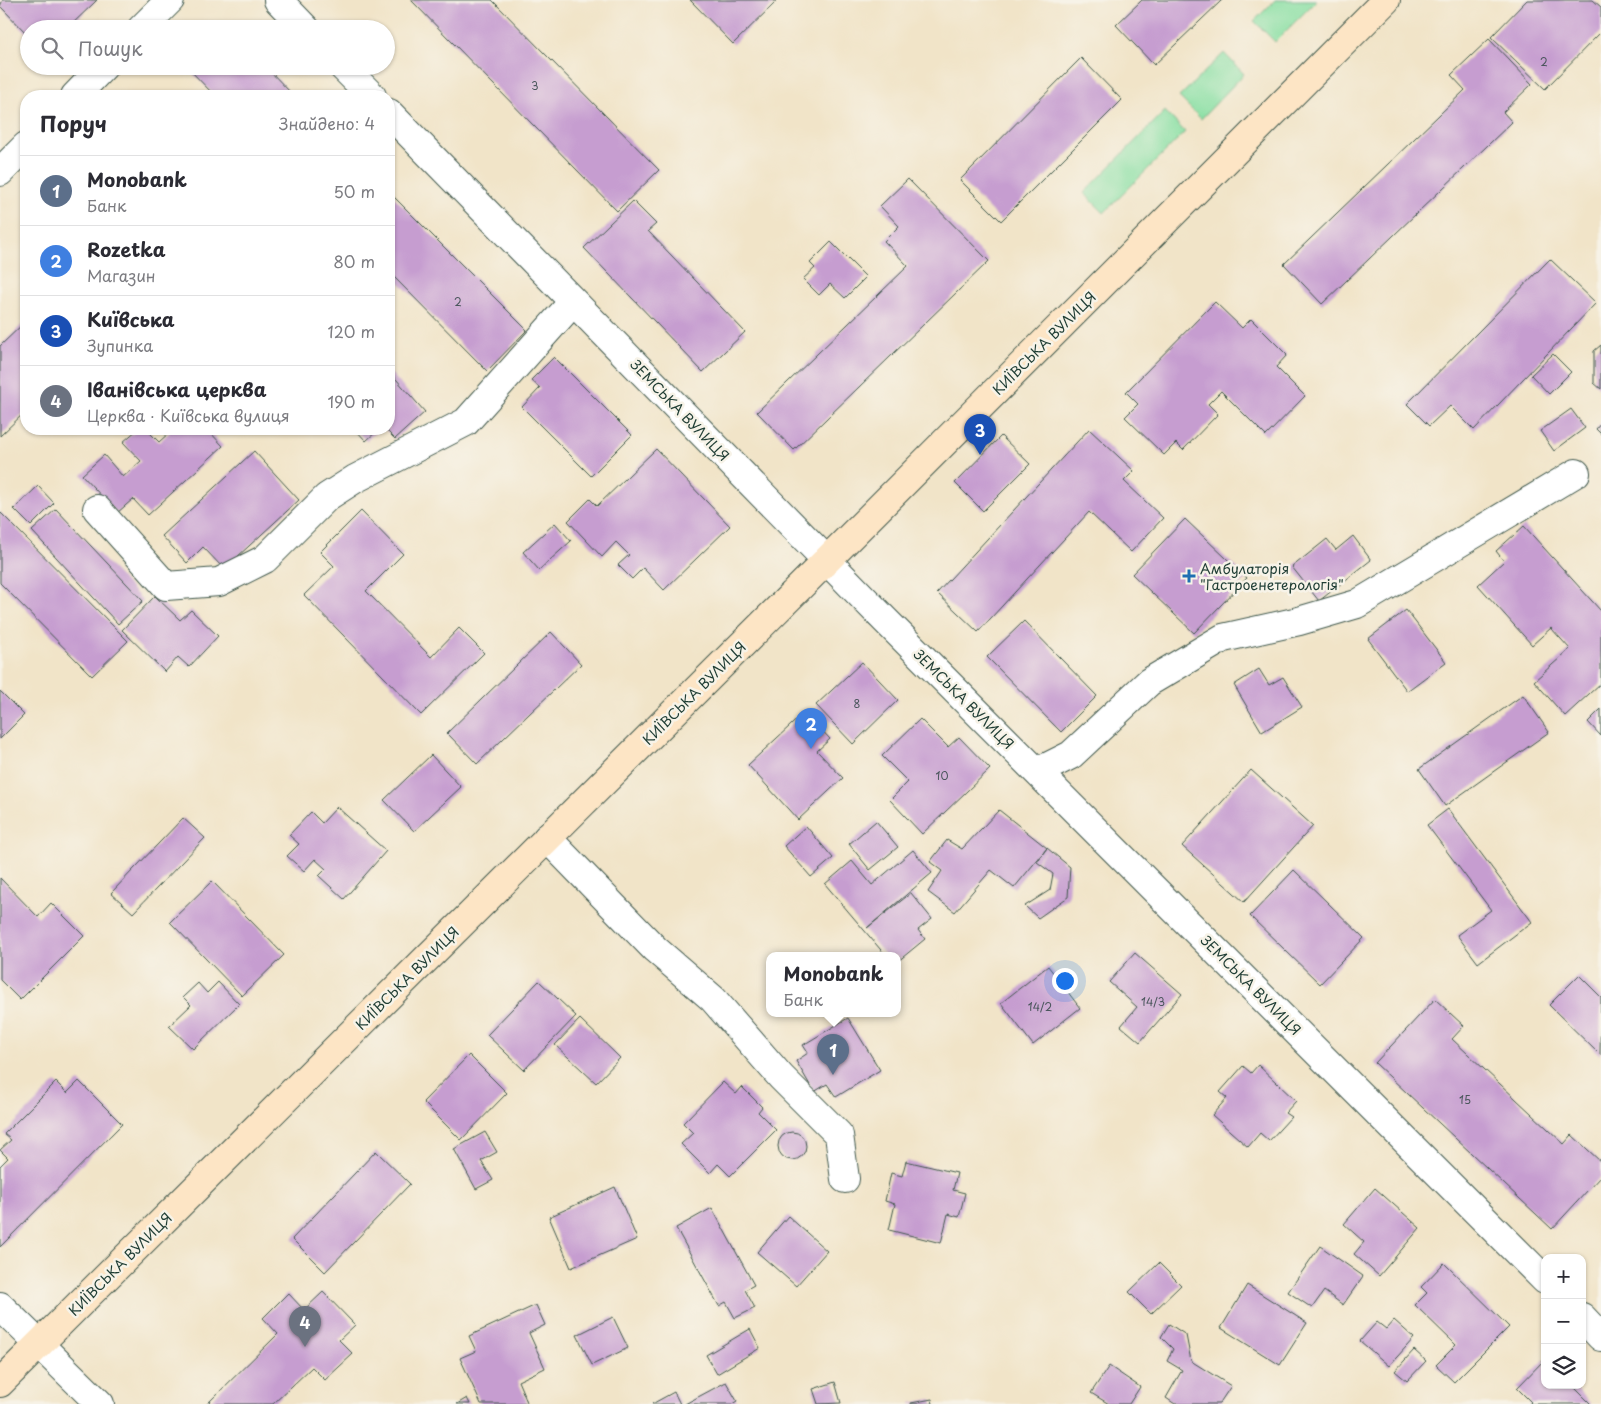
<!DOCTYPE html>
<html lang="uk">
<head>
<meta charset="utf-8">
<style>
  body { margin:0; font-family:"Playpen Sans",sans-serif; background:#f2f2f3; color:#2b2b33 }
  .controls { position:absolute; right:15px; bottom:15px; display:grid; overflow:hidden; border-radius:10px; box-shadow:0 1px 4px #0004 }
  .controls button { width:45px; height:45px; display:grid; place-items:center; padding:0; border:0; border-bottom:1px solid #e1e1e2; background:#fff; color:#2b2b33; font:25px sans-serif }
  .you { position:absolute; left:1064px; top:980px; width:18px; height:18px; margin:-12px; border:4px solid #fff; border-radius:50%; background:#1a73e8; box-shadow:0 0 0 8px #1a73e833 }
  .badge { display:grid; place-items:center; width:32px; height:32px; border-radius:50%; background:#1f6fb2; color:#fff; font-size:16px; font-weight:700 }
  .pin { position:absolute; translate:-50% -41px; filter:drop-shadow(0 1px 2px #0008) }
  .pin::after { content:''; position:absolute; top:26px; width:18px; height:15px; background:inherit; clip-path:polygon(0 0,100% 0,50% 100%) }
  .popup { position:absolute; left:766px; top:952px; width:135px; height:65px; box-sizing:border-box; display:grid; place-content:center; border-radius:10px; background:#fff; filter:drop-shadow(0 1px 4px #0005); font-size:16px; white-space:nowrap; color:#7c7c81 }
  .popup b { font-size:19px; color:#2b2b33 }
  .popup::after { content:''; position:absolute; left:50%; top:100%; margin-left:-10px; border:10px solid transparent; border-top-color:#fff }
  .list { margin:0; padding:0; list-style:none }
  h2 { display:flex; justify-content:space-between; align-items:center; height:65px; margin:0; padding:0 20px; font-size:21px }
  h2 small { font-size:16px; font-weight:400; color:#7c7c81 }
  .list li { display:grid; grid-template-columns:32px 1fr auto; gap:15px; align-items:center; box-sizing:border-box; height:70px; padding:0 20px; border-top:1px solid #e1e1e2 }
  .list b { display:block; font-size:19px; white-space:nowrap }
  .list p { margin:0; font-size:16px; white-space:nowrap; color:#7c7c81 }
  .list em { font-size:16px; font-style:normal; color:#7c7c81 }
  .icon { flex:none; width:28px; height:28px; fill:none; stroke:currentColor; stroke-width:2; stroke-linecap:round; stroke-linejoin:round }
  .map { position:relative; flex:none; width:1601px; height:1404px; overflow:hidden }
  .search { position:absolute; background:#fff; box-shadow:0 1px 4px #0004; left:20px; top:20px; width:375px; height:55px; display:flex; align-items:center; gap:12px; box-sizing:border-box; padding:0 18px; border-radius:28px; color:#7c7c81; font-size:19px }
  .panel { position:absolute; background:#fff; box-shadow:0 1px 4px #0004; left:20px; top:90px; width:375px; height:345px; border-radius:20px }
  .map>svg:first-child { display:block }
</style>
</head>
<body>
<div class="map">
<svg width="1601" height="1404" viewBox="0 0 1601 1404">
  <rect width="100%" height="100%" fill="#f7f3e8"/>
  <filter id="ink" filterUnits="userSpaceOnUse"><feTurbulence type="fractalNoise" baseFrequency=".02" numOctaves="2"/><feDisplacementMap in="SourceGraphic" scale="10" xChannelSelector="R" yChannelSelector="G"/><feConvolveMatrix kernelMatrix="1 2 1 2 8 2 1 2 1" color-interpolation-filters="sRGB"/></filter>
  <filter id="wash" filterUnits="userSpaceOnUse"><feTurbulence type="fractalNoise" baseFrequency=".0096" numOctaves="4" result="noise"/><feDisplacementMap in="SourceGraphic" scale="20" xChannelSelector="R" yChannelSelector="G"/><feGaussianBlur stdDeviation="1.12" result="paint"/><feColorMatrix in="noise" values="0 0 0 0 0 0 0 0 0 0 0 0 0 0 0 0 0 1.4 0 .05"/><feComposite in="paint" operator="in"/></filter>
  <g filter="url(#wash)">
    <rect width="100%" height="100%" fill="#f1e4c8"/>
    <path fill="#88dfa3" stroke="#548e6c" d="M 1275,0 L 1317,0 L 1275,42 L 1254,21 Z
      M 1224,53 L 1244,74 L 1201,119 L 1179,97 Z
      M 1165,111 L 1185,132 L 1104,213 L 1084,193 Z"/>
    <g id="blocks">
      <path fill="#c69dd0" d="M 3,0 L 97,0 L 67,29 L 29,29 L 29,36 L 0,6 Z
        M 411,0 L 492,0 L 659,170 L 617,211 Z
        M 690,0 L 773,0 L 776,2 L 733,44 Z
        M 1142,0 L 1222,0 L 1154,65 L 1116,25 Z
        M 1527,0 L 1593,0 L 1601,7 L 1601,32 L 1545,89 L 1491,37 Z
        M 224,24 L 229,29 L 219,29 Z
        M 1489,39 L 1532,84 L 1503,112 L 1512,122 L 1322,304 L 1284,264 L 1465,90 L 1451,75 Z
        M 1081,58 L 1122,100 L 1001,221 L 960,180 Z
        M 186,66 L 265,66 L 294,96 L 215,96 Z
        M 908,179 L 989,261 L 794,450 L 757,412 L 908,266 L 884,241 L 899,226 L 880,206 Z
        M 389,192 L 527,330 L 487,371 L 389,272 Z
        M 633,201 L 656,224 L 648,231 L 745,332 L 703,372 L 584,248 Z
        M 831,242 L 866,277 L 845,298 L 830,284 L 819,295 L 803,279 L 815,268 L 810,263 Z
        M 1550,259 L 1596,303 L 1474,430 L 1450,406 L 1429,426 L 1407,404 Z
        M 1215,302 L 1242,328 L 1251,319 L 1287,355 L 1276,367 L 1305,396 L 1266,436 L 1221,391 L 1208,404 L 1218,414 L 1183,450 L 1176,443 L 1164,455 L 1125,417 L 1138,404 L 1126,392 Z
        M 26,321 L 26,411 L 0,436 L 0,346 Z
        M 1601,345 L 1601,389 L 1594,383 L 1594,351 Z
        M 1553,354 L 1571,372 L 1549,394 L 1531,375 Z
        M 554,357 L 632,435 L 591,476 L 522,407 L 540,388 L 531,380 Z
        M 389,371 L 425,412 L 395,439 L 385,429 L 389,429 Z
        M 1571,409 L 1585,428 L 1554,451 L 1540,431 Z
        M 1601,423 L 1601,434 L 1596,429 Z
        M 138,429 L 146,429 L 159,442 L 170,432 L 167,429 L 207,429 L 223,446 L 148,515 L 133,499 L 117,513 L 82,475 L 104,455 L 123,477 L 141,461 L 123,442 Z
        M 355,429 L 379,429 L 366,441 Z
        M 1089,429 L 1134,471 L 1124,481 L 1163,518 L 1131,552 L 1089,512 L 978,632 L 937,593 Z
        M 1001,436 L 1030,464 L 983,511 L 955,483 Z
        M 656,449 L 730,526 L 664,590 L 643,568 L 632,579 L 618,565 L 629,555 L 616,542 L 602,557 L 568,521 L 590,499 L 597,506 Z
        M 254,451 L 299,500 L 224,569 L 203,547 L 187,563 L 162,536 Z
        M 38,486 L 54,503 L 31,526 L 14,509 Z
        M 56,509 L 143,601 L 118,624 L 32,531 Z
        M 361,511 L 403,554 L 366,591 L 431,657 L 459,628 L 484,653 L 421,715 L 304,595 L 334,566 L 320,552 Z
        M 0,512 L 128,641 L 92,676 L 0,583 Z
        M 1185,519 L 1247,578 L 1194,633 L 1132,574 Z
        M 555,523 L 571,541 L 539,570 L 523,552 Z
        M 1524,526 L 1601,611 L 1601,683 L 1565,716 L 1534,681 L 1570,649 L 1551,628 L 1532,645 L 1478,585 L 1504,561 L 1496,551 Z
        M 1353,536 L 1371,560 L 1319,601 L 1292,567 L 1327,539 L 1336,550 Z
        M 155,596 L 180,620 L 191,610 L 218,636 L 189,667 L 178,657 L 165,672 L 122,630 Z
        M 1406,610 L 1446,662 L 1407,691 L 1368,639 Z
        M 1024,621 L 1097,696 L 1061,732 L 987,657 Z
        M 551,632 L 581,664 L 477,764 L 447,733 Z
        M 862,662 L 898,700 L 853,744 L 816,705 Z
        M 1259,669 L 1269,685 L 1283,677 L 1302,707 L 1262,732 L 1234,685 Z
        M 0,691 L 24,715 L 0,739 Z
        M 1523,695 L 1549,732 L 1445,806 L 1419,769 Z
        M 1601,709 L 1601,736 L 1588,722 Z
        M 805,712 L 830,739 L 817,751 L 843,778 L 798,820 L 748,765 Z
        M 920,719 L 948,747 L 959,737 L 990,769 L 922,834 L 890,800 L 908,782 L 882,756 Z
        M 431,755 L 461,787 L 414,831 L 384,800 Z
        M 1251,770 L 1313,826 L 1244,902 L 1182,846 Z
        M 337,807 L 386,851 L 344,899 L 319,876 L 326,869 L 315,859 L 304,871 L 287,856 L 299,844 L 289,835 L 311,812 L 322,823 Z
        M 1448,809 L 1532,922 L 1478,963 L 1457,935 L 1491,910 L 1427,825 Z
        M 999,810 L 1047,848 L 1014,888 L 991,870 L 955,912 L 928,892 L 942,871 L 930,862 L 947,840 L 962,849 Z
        M 183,818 L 205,838 L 133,913 L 111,893 Z
        M 876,821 L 898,847 L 870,870 L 849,844 Z
        M 806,826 L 833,858 L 811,877 L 784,846 Z
        M 1047,848 L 1070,867 L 1068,897 L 1038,918 L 1025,906 L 1050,890 L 1053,874 L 1037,862 Z
        M 913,850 L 932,873 L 867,928 L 911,893 L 932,919 L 918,930 L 925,939 L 897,962 L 897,956 L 886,956 L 825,884 L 852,861 L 872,885 Z
        M 1294,870 L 1364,938 L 1320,984 L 1250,916 Z
        M 0,878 L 38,917 L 51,903 L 84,936 L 20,1000 L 0,980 Z
        M 212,881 L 284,955 L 242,996 L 170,922 Z
        M 1135,953 L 1182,994 L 1140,1042 L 1121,1026 L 1137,1007 L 1109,982 Z
        M 1048,966 L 1080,1008 L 1033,1045 L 1001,1003 Z
        M 1579,975 L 1601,997 L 1600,1055 L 1549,1005 Z
        M 539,981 L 576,1016 L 524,1070 L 487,1035 Z
        M 218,982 L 239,1004 L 193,1049 L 169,1026 L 191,1005 L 183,997 L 198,983 L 207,993 Z
        M 1435,999 L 1464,1026 L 1452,1039 L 1564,1144 L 1572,1135 L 1601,1162 L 1601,1176 L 1552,1229 L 1375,1063 Z
        M 848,1018 L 880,1070 L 836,1097 L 827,1084 L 814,1092 L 796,1061 L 808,1053 L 803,1045 Z
        M 580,1019 L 620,1058 L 596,1083 L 555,1045 Z
        M 469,1055 L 507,1093 L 461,1140 L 423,1102 Z
        M 1258,1065 L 1296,1101 L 1285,1113 L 1291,1117 L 1269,1141 L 1260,1133 L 1248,1147 L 1212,1115 L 1227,1098 L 1220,1092 L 1243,1066 L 1251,1073 Z
        M 79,1081 L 122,1124 L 0,1247 L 0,1166 L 8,1158 L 0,1150 L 11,1140 L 4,1134 L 56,1082 L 67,1093 Z
        M 723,1082 L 736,1094 L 742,1087 L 762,1107 L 758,1112 L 776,1130 L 730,1176 L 718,1164 L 710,1173 L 681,1144 L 693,1133 L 683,1123 Z
        M 485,1132 L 497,1152 L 481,1161 L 493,1180 L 476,1189 L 454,1149 Z
        M778 1146a14 14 0 1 1 28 0a14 14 0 1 1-28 0Z
        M 376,1151 L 410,1184 L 325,1272 L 292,1239 Z
        M 906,1161 L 957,1173 L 953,1190 L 965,1193 L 959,1217 L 948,1214 L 941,1243 L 889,1230 L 895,1204 L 885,1201 L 891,1173 L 902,1176 Z
        M 615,1187 L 637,1239 L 571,1268 L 549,1217 Z
        M 1375,1188 L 1420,1228 L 1379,1276 L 1354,1254 L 1364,1242 L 1344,1224 Z
        M 712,1208 L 754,1285 L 745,1290 L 755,1308 L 735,1318 L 726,1302 L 719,1306 L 676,1228 Z
        M 788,1216 L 827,1251 L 796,1286 L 757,1252 Z
        M 1320,1246 L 1363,1276 L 1343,1305 L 1324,1291 L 1312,1308 L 1288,1292 Z
        M 1159,1263 L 1181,1285 L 1151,1314 L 1129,1292 Z
        M 1444,1263 L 1509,1327 L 1454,1382 L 1436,1365 L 1456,1345 L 1415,1305 L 1427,1293 L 1421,1287 Z
        M 1247,1285 L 1307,1323 L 1280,1365 L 1221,1328 Z
        M 323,1292 L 355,1325 L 339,1340 L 353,1354 L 325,1380 L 312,1367 L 273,1404 L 207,1404 L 278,1334 L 263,1318 L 288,1293 L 304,1310 Z
        M 536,1305 L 545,1325 L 529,1333 L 545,1368 L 518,1381 L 527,1402 L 523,1404 L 481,1404 L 460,1358 L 476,1351 L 469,1336 Z
        M 613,1317 L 628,1348 L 592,1365 L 577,1335 Z
        M 1394,1320 L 1414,1338 L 1389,1366 L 1360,1341 L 1377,1322 L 1386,1329 Z
        M 1169,1324 L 1186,1335 L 1191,1361 L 1231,1386 L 1219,1404 L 1175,1404 L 1166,1398 L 1182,1370 L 1167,1361 L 1173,1349 L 1161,1337 Z
        M 750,1329 L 760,1348 L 717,1374 L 706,1355 Z
        M 1414,1350 L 1426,1361 L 1407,1381 L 1395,1371 Z
        M 1545,1359 L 1545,1385 L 1572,1385 L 1591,1404 L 1529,1404 L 1531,1402 L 1517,1388 Z
        M 1109,1366 L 1140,1387 L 1129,1404 L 1109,1404 L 1091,1393 Z
        M 726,1382 L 737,1401 L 732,1404 L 685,1404 Z
        M 835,1382 L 841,1403 L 818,1404 L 813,1389 Z
        M 674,1392 L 680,1404 L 652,1404 Z
        M 467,1398 L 470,1404 L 457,1404 Z
        M 932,1399 L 933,1404 L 911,1404 L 911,1403 Z"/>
    </g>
  </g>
  <g filter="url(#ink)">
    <use href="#blocks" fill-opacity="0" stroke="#3e564a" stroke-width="1"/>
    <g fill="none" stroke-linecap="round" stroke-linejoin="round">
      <defs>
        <path id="minor" d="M 278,0 L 306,29
          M 141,29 L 170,0
          M 342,66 L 372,96
          M 75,96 L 104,66
          M 389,113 L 885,620 L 1545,1280
          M 0,172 L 26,146
          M 97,509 L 166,586 L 219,582 L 265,559 L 327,497 L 355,479 L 466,422 L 573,302
          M 1037,772 L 1071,755 L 1149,682 L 1223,638 L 1299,621 L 1357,604 L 1576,473
          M 547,838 L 655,949 L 713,999 L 781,1077 L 839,1135 L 845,1179
          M 0,1306 L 100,1404
          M 1582,1317 L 1601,1337"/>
        <path id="secondary" d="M 0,1383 L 827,560 L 1386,0"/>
      </defs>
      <use href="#minor" stroke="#3e564a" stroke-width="30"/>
      <use href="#secondary" stroke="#3e564a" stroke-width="30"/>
      <use href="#minor" stroke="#fff" stroke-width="28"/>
      <use href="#secondary" stroke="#fde5c5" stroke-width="28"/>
    </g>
  </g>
  <path fill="#1f6fb2" stroke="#f7f3e8" stroke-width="2" d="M1186.5 568.5h5v5h5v5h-5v5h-5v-5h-5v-5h5z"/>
  <g text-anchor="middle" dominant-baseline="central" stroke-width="5" stroke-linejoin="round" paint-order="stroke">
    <g font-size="11" fill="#49555b">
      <text x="1544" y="61">2</text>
      <text x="535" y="85">3</text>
      <text x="458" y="301">2</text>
      <text x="857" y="703">8</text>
      <text x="942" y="775">10</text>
      <text x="1153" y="1001">14/3</text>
      <text x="1040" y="1006">14/2</text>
      <text x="1465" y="1099">15</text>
    </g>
    <g font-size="14" fill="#1f3d34" stroke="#f7f3e8">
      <text transform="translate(1044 343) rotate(-45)">КИЇВСЬКА ВУЛИЦЯ</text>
      <text transform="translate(680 410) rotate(46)">ЗЕМСЬКА ВУЛИЦЯ</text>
      <text transform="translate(694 693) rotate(-45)">КИЇВСЬКА ВУЛИЦЯ</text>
      <text transform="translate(964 699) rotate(45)">ЗЕМСЬКА ВУЛИЦЯ</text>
      <text transform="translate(407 978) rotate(-45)">КИЇВСЬКА ВУЛИЦЯ</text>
      <text transform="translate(1251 985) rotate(45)">ЗЕМСЬКА ВУЛИЦЯ</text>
      <text transform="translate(120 1264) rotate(-45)">КИЇВСЬКА ВУЛИЦЯ</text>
    </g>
    <g font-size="14" fill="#1f3d34" stroke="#f7f3e8" text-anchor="start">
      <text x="1200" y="568">Амбулаторія<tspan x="1200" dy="16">"Гастроенетерологія"</tspan></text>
    </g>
  </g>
</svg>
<div class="controls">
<button>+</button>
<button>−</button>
<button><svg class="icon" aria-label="layers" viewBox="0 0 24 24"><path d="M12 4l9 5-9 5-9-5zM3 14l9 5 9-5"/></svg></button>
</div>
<div class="you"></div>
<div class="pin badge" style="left:833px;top:1075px;background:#5c6f8a">1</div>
<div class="popup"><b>Monobank</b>Банк</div>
<div class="pin badge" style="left:811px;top:749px;background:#3f7fe0">2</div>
<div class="pin badge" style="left:980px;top:455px;background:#1a4fb4">3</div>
<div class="pin badge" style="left:305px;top:1347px;background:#6b7280">4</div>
<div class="search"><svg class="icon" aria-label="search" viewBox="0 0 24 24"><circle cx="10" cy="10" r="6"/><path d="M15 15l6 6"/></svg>Пошук</div>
<section class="panel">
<h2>Поруч<small>Знайдено: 4</small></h2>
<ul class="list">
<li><span class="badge" style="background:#5c6f8a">1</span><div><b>Monobank</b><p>Банк</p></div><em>50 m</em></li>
<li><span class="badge" style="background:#3f7fe0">2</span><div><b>Rozetka</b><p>Магазин</p></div><em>80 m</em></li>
<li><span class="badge" style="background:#1a4fb4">3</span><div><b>Київська</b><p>Зупинка</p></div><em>120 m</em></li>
<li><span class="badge" style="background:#6b7280">4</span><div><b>Іванівська церква</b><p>Церква · Київська вулиця</p></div><em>190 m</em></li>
</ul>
</section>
</div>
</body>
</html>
